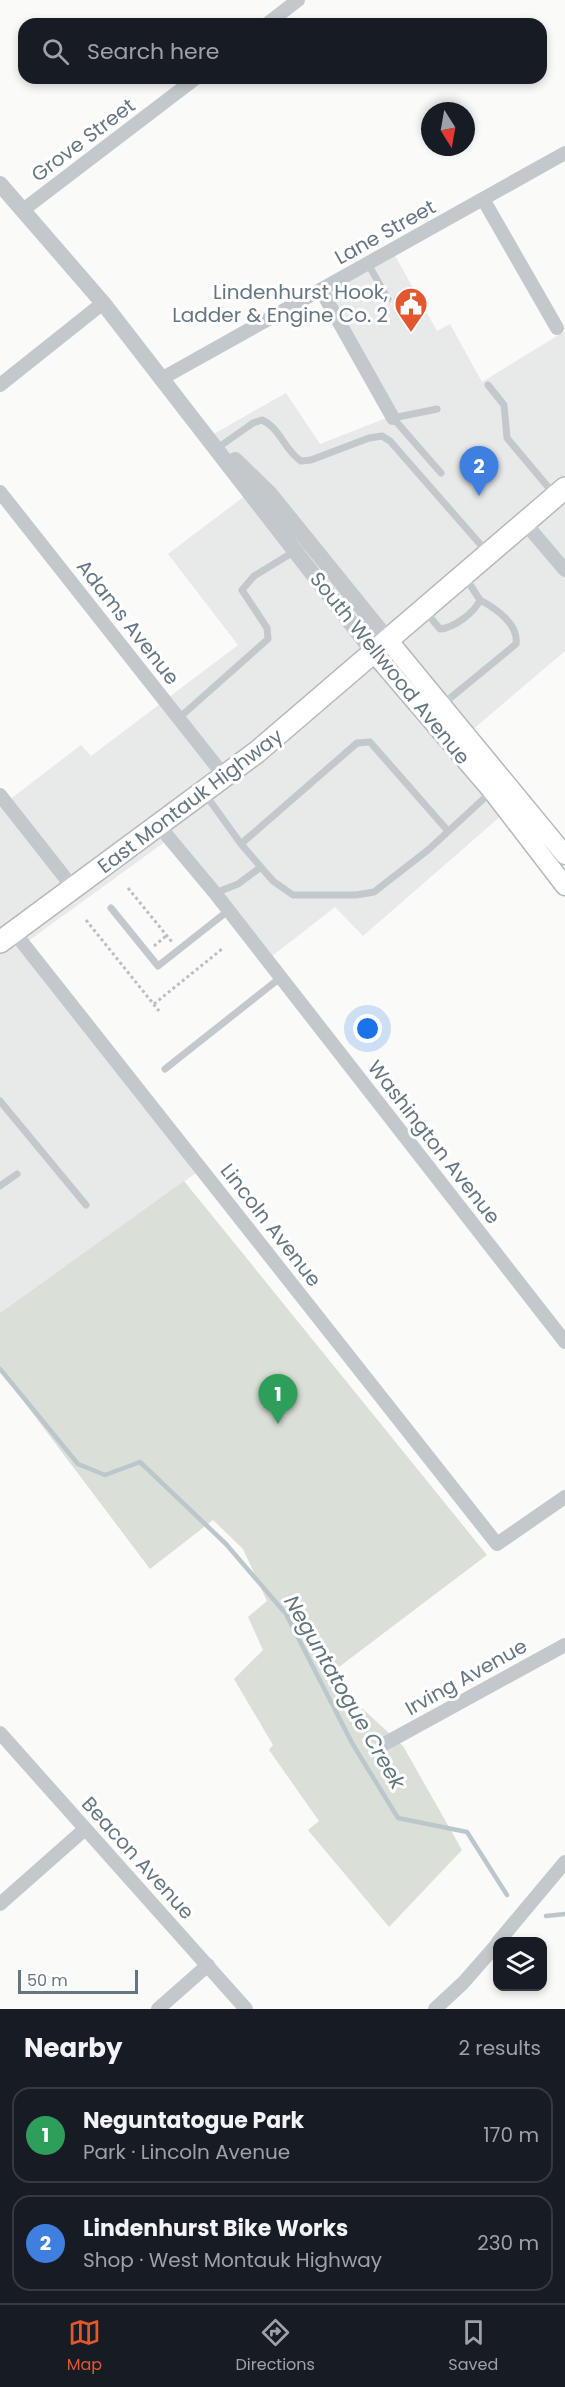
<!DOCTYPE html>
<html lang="en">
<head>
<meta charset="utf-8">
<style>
  body { margin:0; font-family:Poppins,sans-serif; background:#242831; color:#f1f3f6 }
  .controls { position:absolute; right:18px; bottom:18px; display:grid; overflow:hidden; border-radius:12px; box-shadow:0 3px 9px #0003 }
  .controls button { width:54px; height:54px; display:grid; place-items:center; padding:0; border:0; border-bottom:2px solid #363941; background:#171b24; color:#f1f3f6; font:30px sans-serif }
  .compass { position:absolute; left:421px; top:102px; width:54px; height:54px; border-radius:50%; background:#171b24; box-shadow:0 3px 9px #0003; rotate:169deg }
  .scale { position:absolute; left:18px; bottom:15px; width:120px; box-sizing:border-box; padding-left:6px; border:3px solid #657683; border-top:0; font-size:16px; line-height:21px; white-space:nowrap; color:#657683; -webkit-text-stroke:4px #fff; paint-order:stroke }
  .you { position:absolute; left:368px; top:1029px; width:21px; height:21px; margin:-15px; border:4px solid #fff; border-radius:50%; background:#1a73e8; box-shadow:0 0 0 9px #1a73e833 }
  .badge { display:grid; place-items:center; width:39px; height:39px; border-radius:50%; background:#e4572e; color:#fff; font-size:20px; font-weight:700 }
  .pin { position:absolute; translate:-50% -50px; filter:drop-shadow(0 2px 3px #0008) }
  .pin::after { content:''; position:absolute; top:32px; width:21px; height:18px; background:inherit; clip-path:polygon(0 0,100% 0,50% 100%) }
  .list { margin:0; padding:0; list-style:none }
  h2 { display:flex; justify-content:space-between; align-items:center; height:78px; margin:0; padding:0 24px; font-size:26px }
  h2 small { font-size:20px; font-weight:400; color:#9ea1a6 }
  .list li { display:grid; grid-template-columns:39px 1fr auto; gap:18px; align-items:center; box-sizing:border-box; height:96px; margin:0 12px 12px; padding:0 12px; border:2px solid #363941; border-radius:18px }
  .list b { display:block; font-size:22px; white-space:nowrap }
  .list p { margin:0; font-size:20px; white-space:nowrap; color:#9ea1a6 }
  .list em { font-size:20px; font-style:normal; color:#9ea1a6 }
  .icon { flex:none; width:33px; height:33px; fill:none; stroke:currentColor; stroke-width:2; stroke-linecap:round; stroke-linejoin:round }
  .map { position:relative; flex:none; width:565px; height:2009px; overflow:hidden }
  .search { position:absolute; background:#171b24; box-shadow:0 3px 9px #0003; left:18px; right:18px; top:18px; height:66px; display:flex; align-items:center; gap:15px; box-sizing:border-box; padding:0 21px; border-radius:18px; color:#9ea1a6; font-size:22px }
  .sheet { height:294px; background:#171b24 }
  nav { display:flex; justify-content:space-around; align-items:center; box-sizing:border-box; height:84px; border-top:2px solid #363941; background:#171b24; font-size:16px; color:#9ea1a6 }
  nav a { display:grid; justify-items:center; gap:3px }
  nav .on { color:#e4572e }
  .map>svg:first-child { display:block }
</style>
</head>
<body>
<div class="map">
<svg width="565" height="2009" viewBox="0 0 565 2009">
  <rect width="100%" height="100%" fill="#fafaf8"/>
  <path fill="#e8e9e9" d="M 393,252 L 437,331 L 450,324 L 482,382 L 565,331 L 565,651 L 450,749 L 502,815 L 363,936 L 335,907 L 271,957 L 173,836 L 20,947 L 196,1173 L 0,1313 L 0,807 L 81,745 L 91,756 L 238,645 L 168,554 L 246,495 L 203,440 L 286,393 L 320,444 L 389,417 L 319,294 Z"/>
  <path fill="#dadfd7" d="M 184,1181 L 487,1555 L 327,1676 L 403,1746 L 462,1850 L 389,1927 L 308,1830 L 319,1821 L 269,1750 L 273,1745 L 234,1679 L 263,1650 L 248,1617 L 267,1601 L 243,1549 L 213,1520 L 150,1569 L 0,1370 L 0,1313 Z"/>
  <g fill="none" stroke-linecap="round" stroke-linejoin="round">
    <path stroke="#bbc7cb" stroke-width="4.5" d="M 0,1369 L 78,1464 L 105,1475 L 140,1462 L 226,1544 L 286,1614 L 352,1743 L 398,1818 L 467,1832 L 507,1895
      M 546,1916 L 565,1914"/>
    <defs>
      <path id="secondary" d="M 388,640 L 565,855
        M 374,653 L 492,791 L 565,886"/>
      <path id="primary" d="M 0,942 L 257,752 L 565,488"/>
    </defs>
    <use href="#secondary" stroke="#b3babf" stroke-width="21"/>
    <use href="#primary" stroke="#b5babe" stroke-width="24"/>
    <path stroke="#bbbfc2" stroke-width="3" stroke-dasharray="3 3" stroke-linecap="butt" d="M 128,888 L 172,942
      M 86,920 L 159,1011
      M 154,946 L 166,936
      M 154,1004 L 222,949"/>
    <path stroke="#c3c8cc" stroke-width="7" d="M 368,264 L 388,299
      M 488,385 L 504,405 L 507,438 L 554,494
      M 393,418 L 441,473
      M 393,418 L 437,409
      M 216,449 L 253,423 L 262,420 C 280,428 285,451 301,461 L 311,460 L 369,438 L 382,436 L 390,441 L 487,552
      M 425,611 L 440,629 C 454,628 475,612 480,600 L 465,577
      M 443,704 L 516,644 C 519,624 495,608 480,600
      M 179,718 L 268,639 L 267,628 L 242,590 L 254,576 L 295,551
      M 205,794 L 241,844 L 273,881 L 293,895 L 356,895 L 374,892 L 428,850 L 491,792
      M 241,844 L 357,743 L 370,742 L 448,831
      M 215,893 L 238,884 L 261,867
      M 111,908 L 158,966 L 229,910
      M 165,1069 L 280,978
      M 0,1101 L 86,1205
      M 0,1186 L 17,1174"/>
    <path stroke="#c3c8cc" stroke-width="14" d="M 267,24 L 298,0
      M 483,199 L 557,328
      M 23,210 L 196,78
      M 321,290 L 393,418
      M 161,379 L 565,153
      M 0,385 L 103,303
      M 0,492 L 225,777
      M 525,523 L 565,570
      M 0,795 L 74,889
      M 159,826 L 215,893 L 565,1342
      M 14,932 L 497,1544 L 565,1497
      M 0,1733 L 246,2009
      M 386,1743 L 565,1645
      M 0,1904 L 85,1829
      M 498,1942 L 565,1862
      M 158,2009 L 208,1965
      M 435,2009 L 463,1983 L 498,1943"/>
    <path stroke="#c3c8cc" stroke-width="16" d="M 0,184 L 103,303 L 374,653
      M 235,460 L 270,494 L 388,640"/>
    <use href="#secondary" stroke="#fff" stroke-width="18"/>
    <use href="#primary" stroke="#fff" stroke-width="21"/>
  </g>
  <defs>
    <symbol id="civic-pin" viewBox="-11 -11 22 30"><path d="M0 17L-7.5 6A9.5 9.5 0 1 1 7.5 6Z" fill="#e4572e" stroke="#fff"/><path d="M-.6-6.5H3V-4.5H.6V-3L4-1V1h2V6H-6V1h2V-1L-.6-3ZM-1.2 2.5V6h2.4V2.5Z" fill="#fff"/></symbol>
  </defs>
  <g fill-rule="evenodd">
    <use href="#civic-pin" x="392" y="285" width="38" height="52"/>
  </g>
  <g text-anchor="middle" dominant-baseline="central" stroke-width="6" stroke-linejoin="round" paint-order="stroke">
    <g font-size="20" fill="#657683" stroke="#fff">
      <text transform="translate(83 140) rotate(-37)">Grove Street</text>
      <text transform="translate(385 232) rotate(-29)">Lane Street</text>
      <text transform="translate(128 622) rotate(52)">Adams Avenue</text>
      <text transform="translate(390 668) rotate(51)">South Wellwood Avenue</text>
      <text transform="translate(190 801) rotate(-37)">East Montauk Highway</text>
      <text transform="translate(434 1142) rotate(52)">Washington Avenue</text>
      <text transform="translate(271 1225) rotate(52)">Lincoln Avenue</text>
      <text transform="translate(466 1677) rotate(-29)">Irving Avenue</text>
      <text transform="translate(138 1858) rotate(48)">Beacon Avenue</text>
    </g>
    <g font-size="20" fill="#657683" stroke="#fff" text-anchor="end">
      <text x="388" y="292">Lindenhurst Hook,<tspan x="388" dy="23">Ladder &amp; Engine Co. 2</tspan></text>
    </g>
    <g font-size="21" font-style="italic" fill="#60757c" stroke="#fff">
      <text transform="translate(345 1692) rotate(60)">Neguntatogue Creek</text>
    </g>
  </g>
</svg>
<div class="controls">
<button><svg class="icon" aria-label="layers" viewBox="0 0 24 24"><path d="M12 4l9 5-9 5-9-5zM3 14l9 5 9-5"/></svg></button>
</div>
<svg class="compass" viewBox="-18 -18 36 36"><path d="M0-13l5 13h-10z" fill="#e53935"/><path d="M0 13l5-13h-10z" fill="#9ea1a6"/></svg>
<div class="scale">50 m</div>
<div class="you"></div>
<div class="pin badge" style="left:278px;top:1424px;background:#2e9e5b">1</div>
<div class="pin badge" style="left:479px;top:496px;background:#3f7fe0">2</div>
<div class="search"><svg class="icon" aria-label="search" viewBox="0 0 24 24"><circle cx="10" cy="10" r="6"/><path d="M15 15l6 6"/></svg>Search here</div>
</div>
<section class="sheet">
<h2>Nearby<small>2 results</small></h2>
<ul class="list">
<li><span class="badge" style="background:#2e9e5b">1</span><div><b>Neguntatogue Park</b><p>Park · Lincoln Avenue</p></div><em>170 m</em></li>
<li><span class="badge" style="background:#3f7fe0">2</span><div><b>Lindenhurst Bike Works</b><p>Shop · West Montauk Highway</p></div><em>230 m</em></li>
</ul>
</section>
<nav>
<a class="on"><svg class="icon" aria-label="map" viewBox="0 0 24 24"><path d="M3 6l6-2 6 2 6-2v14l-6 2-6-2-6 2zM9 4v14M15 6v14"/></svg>Map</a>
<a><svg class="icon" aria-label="directions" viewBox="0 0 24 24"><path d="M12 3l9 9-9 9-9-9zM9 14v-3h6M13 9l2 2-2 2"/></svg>Directions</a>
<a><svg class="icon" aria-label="saved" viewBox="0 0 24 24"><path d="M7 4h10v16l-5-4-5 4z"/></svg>Saved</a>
</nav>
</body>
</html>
